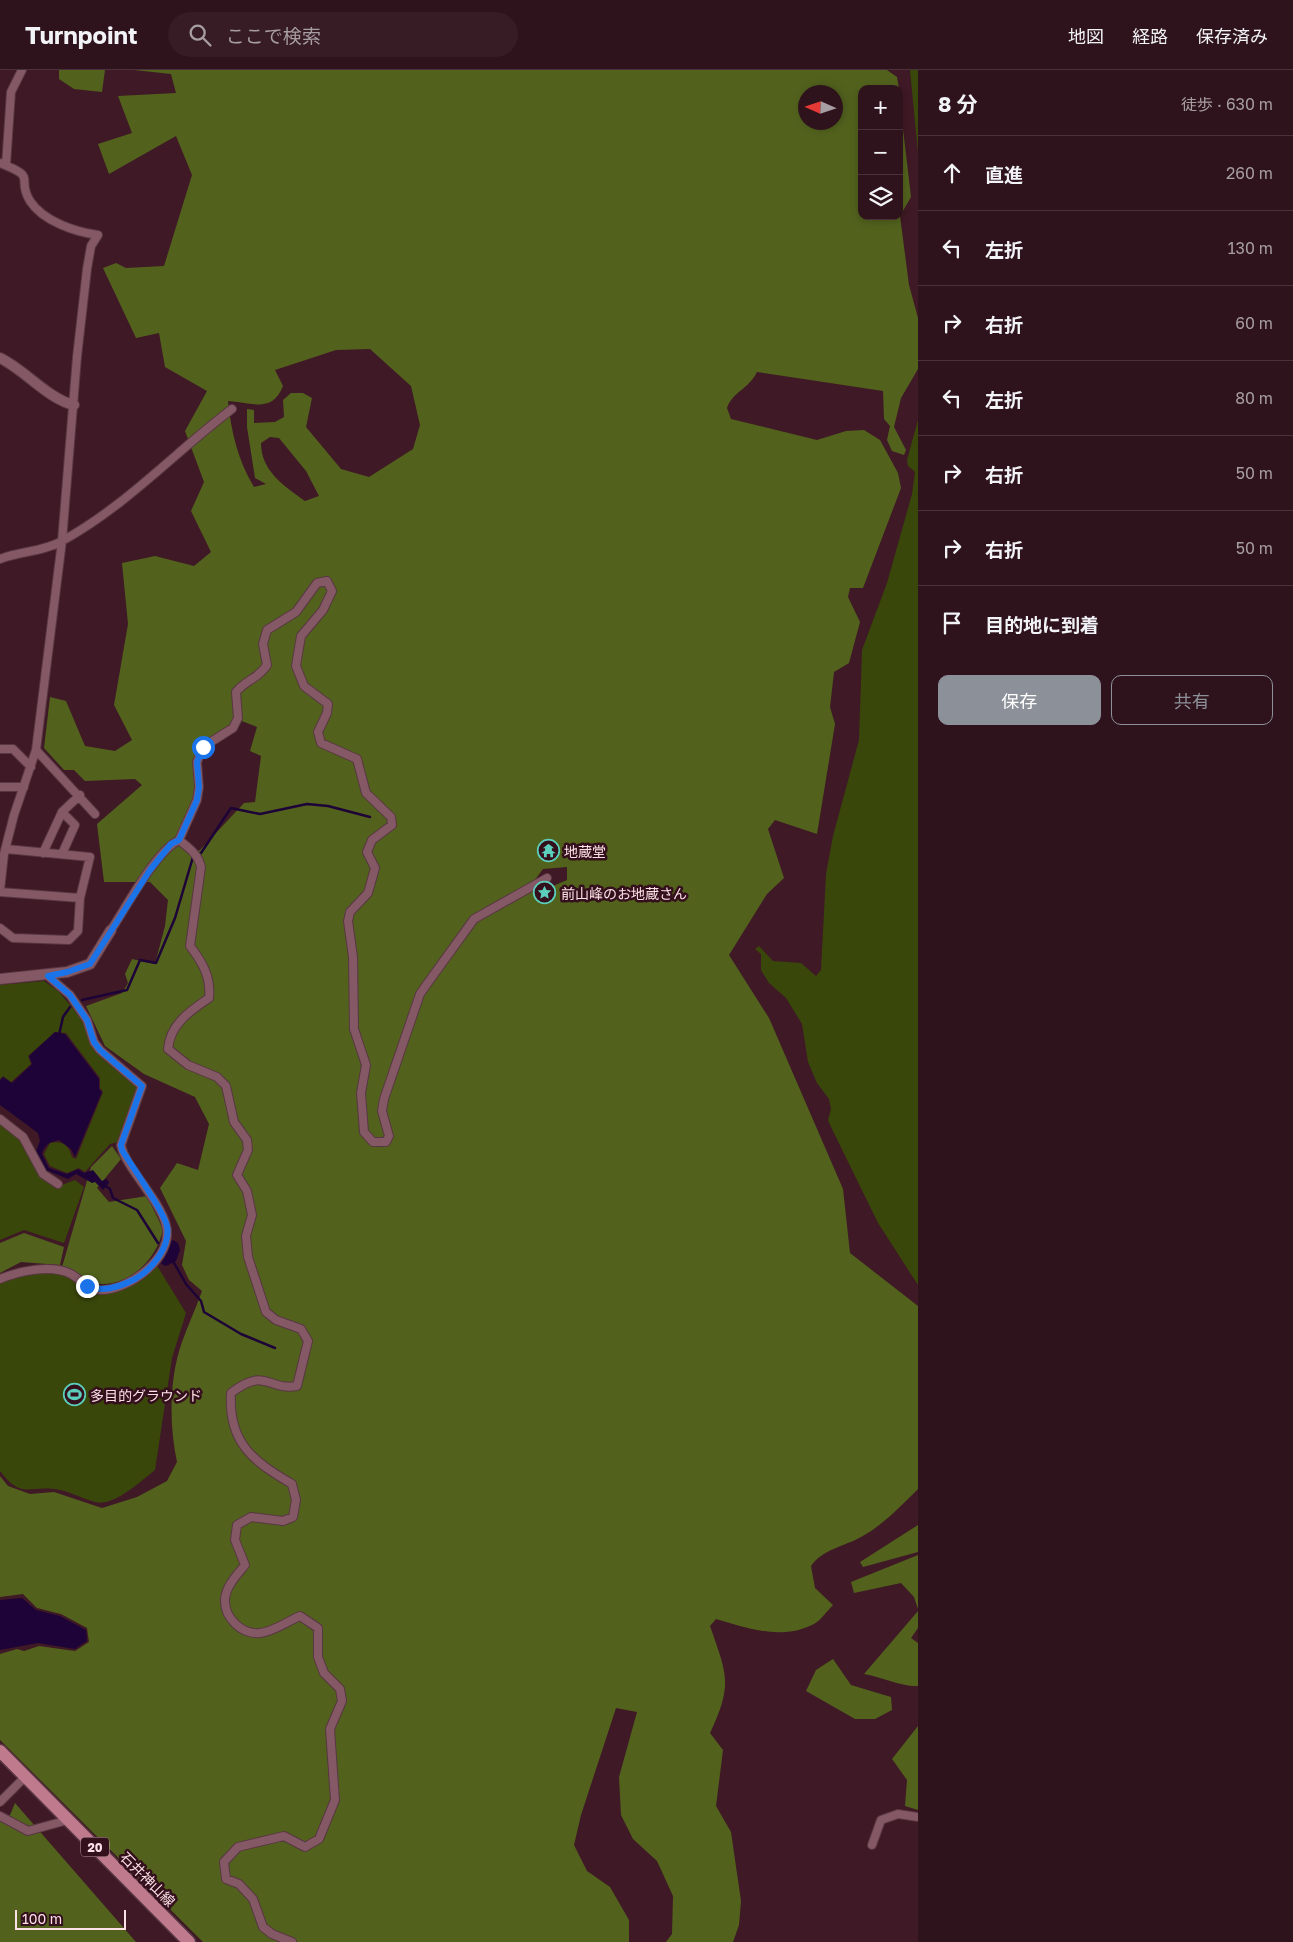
<!DOCTYPE html>
<html lang="ja">
<head>
<meta charset="utf-8">
<style>
  body { margin:0; font-family:"Golos Text","Noto Sans JP",sans-serif; background:#371c25; color:#f1f3f6 }
  .controls { position:absolute; right:15px; top:15px; display:grid; overflow:hidden; border-radius:10px; box-shadow:0 2px 8px #0003 }
  .controls button { width:45px; height:45px; display:grid; place-items:center; padding:0; border:0; border-bottom:1px solid #4a323b; background:#2f131c; color:#f1f3f6; font:25px sans-serif }
  .compass { position:absolute; left:798px; top:15px; width:45px; height:45px; border-radius:50%; background:#2f131c; box-shadow:0 2px 8px #0003; rotate:273deg }
  .scale { position:absolute; left:15px; bottom:12px; width:111px; box-sizing:border-box; padding-left:5px; border:2px solid #fbe0e7; border-top:0; font-size:14px; line-height:18px; white-space:nowrap; color:#fbe0e7; -webkit-text-stroke:4px #340f1c; paint-order:stroke }
  .stop { position:absolute; width:15px; height:15px; margin:-11px; border:4px solid #1a73e8; border-radius:50%; background:#fff }
  .stop.end { background:#1a73e8; border-color:#fff; box-shadow:0 1px 5px #0008 }
  .list { margin:0; padding:0; list-style:none }
  h2 { display:flex; justify-content:space-between; align-items:center; height:65px; margin:0; padding:0 20px; font-size:21px }
  h2 small { font-size:16px; font-weight:400; color:#a79ea3 }
  .list li { display:grid; grid-template-columns:32px 1fr auto; gap:15px; align-items:center; box-sizing:border-box; height:75px; padding:0 20px; border-top:1px solid #4a323b }
  .list b { display:block; font-size:19px; white-space:nowrap }
  .list em { font-size:16px; font-style:normal; color:#a79ea3 }
  .actions { display:flex; gap:10px; padding:15px 20px }
  .actions a { flex:1; padding:11px 0; border:1px solid #8c9099; border-radius:10px; text-align:center; font-size:18px; color:#8c9099 }
  .actions .main { background:#8c9099; color:#fff }
  .icon { flex:none; width:28px; height:28px; fill:none; stroke:currentColor; stroke-width:2; stroke-linecap:round; stroke-linejoin:round }
  .map { position:relative; flex:none; width:918px; height:1872px; overflow:hidden }
  header { display:flex; align-items:center; gap:30px; box-sizing:border-box; height:70px; padding:0 25px; background:#2f131c; border-bottom:1px solid #4a323b }
  header strong { font-size:24px }
  nav { display:flex; gap:28px; margin-inline-start:auto; font-size:18px }
  .search { width:350px; height:45px; background:#371c25; display:flex; align-items:center; gap:12px; box-sizing:border-box; padding:0 18px; border-radius:28px; color:#a79ea3; font-size:19px }
  main { display:flex }
  aside { flex:1; background:#2f131c }
  .map>svg:first-child { display:block }
</style>
</head>
<body>
<header>
<strong>Turnpoint</strong>
<div class="search"><svg class="icon" aria-label="search" viewBox="0 0 24 24"><circle cx="10" cy="10" r="6"/><path d="M15 15l6 6"/></svg>ここで検索</div>
<nav><a>地図</a><a>経路</a><a>保存済み</a></nav>
</header>
<main>
<div class="map">
<svg width="918" height="1872" viewBox="0 0 918 1872">
  <rect width="100%" height="100%" fill="#3f1925"/>
  <path fill="#3a470a" d="M 910,0 L 918,0 L 918,83 Z
    M 918,350 L 918,1215 L 878,1153 L 831,1057 L 828,1050 L 831,1039 L 829,1029 L 817,1013 L 808,992 L 802,954 L 786,928 L 769,913 L 761,900 L 761,884 L 755,879 L 759,876 L 773,891 L 801,893 L 816,906 L 821,900 L 826,804 L 833,766 L 859,670 L 862,580 L 887,513 L 912,424 L 915,402 L 908,396 L 907,390 Z
    M 44,911 L 58,921 L 84,951 L 93,977 L 99,985 L 136,1016 L 136,1023 L 118,1072 L 110,1074 L 85,1102 L 79,1098 L 67,1103 L 50,1096 L 44,1084 L 50,1073 C 63,1070 69,1076 72,1087 L 76,1089 L 103,1022 L 100,1018 L 100,1008 L 66,963 L 55,962 L 28,986 L 31,994 L 11,1012 L 3,1006 L 0,1009 L 0,915 Z
    M 0,1053 L 21,1070 L 41,1108 L 59,1116 L 75,1110 L 84,1117 L 64,1173 L 24,1160 L 0,1170 Z
    M 156,1194 L 186,1243 L 172,1288 L 155,1400 C 141,1411 114,1437 95,1432 C 82,1429 68,1420 54,1419 C 26,1416 22,1429 0,1401 L 0,1213 C 20,1205 42,1198 64,1204 C 74,1207 80,1217 89,1222 C 102,1228 137,1216 147,1206 C 150,1203 153,1198 156,1194 Z"/>
  <path fill="#52621d" fill-rule="evenodd" d="M 59,0 L 105,0 L 102,22 L 74,19 L 59,9 Z
    M 134,0 L 887,0 L 897,7 L 899,19 L 862,19 L 862,146 L 899,146 L 899,25 L 911,127 L 900,146 L 909,215 L 918,248 L 918,299 L 901,328 L 894,357 L 906,380 L 904,385 L 892,381 L 887,370 L 890,356 L 884,349 L 883,321 L 757,302 C 748,320 733,321 727,338 L 731,349 L 817,370 L 846,361 L 864,360 L 880,370 L 898,403 L 901,418 L 863,518 L 850,518 L 848,527 L 860,552 L 849,593 L 834,602 L 830,637 L 835,654 L 817,764 L 775,750 L 768,759 L 784,808 L 767,824 L 729,885 L 769,948 L 843,1119 L 850,1183 L 918,1236 L 918,1419 C 900,1437 883,1455 861,1467 C 843,1477 823,1479 811,1496 L 815,1518 L 833,1535 C 827,1541 821,1550 814,1554 C 781,1571 748,1558 716,1549 L 710,1556 C 727,1605 733,1614 710,1663 L 723,1680 L 716,1736 L 731,1762 L 741,1831 L 739,1855 L 733,1872 L 666,1872 L 672,1864 L 673,1826 L 657,1791 L 633,1769 L 621,1745 L 619,1707 L 637,1642 L 616,1638 L 581,1745 L 574,1775 L 587,1801 L 610,1817 L 629,1850 L 629,1872 L 203,1872 L 0,1670 L 0,1584 L 17,1579 L 24,1581 L 39,1576 L 75,1581 L 89,1572 L 87,1558 L 61,1544 L 37,1538 L 23,1524 L 0,1527 L 0,1406 L 8,1416 L 30,1424 L 54,1422 L 102,1438 L 137,1427 L 167,1411 L 177,1392 C 169,1355 169,1308 182,1272 C 188,1255 196,1238 202,1221 L 189,1210 L 182,1195 L 186,1171 L 160,1118 L 177,1093 L 198,1100 L 209,1054 L 195,1027 L 144,1004 L 105,976 L 86,936 L 122,923 L 128,913 L 125,904 L 132,889 L 155,894 L 165,856 L 168,830 L 150,812 L 104,812 L 97,754 L 142,715 L 135,709 L 85,711 L 74,700 L 64,700 L 44,678 L 50,627 L 66,631 L 85,676 L 115,681 L 132,670 L 114,635 L 128,554 L 122,493 L 155,486 L 194,496 L 211,482 L 191,441 L 204,412 L 185,361 L 207,321 L 165,297 L 159,263 L 136,268 L 103,198 L 116,193 L 126,198 L 164,196 L 192,105 L 176,66 L 109,104 L 98,74 L 132,63 L 118,26 L 176,23 L 171,4 ZM 806,22 L 836,22 L 836,52 L 806,52 ZM 370,279 L 411,316 L 420,355 L 413,379 L 369,407 L 341,399 L 306,357 L 312,328 L 303,323 L 291,323 L 283,330 L 284,347 L 275,352 L 254,353 L 254,340 L 247,339 L 247,357 L 255,408 L 266,414 L 254,417 C 238,391 231,361 228,331 C 252,332 272,344 283,316 L 275,300 L 336,280 ZM 270,367 L 279,368 L 306,401 L 319,426 L 305,431 C 284,416 261,401 261,373 ZM 234,648 L 257,657 L 250,681 L 261,686 L 255,732 L 244,733 L 200,780 L 191,784 L 175,770 L 194,730 L 202,674 L 230,656 ZM 567,797 L 567,810 L 553,816 L 540,816 L 534,811 L 543,799 Z
    M 112,1076 L 121,1089 L 97,1118 L 109,1132 L 147,1126 L 163,1159 C 158,1187 132,1215 101,1214 C 92,1214 71,1201 62,1197 L 91,1097 Z
    M 24,1163 L 64,1177 L 60,1195 L 21,1192 L 0,1203 L 0,1173 Z
    M 918,1455 L 918,1482 L 863,1497 L 860,1492 Z
    M 918,1485 L 918,1539 L 914,1527 L 901,1513 L 854,1523 L 851,1512 Z
    M 918,1541 L 918,1558 L 911,1568 L 918,1573 L 918,1616 C 902,1617 881,1607 864,1604 Z
    M 833,1589 L 851,1615 L 891,1627 L 892,1640 L 875,1649 L 855,1649 L 806,1621 L 816,1600 Z
    M 918,1656 L 918,1740 L 905,1736 L 907,1710 L 892,1689 Z
    M 15,1733 L 136,1872 L 0,1872 L 0,1749 L 10,1745 Z"/>
  <path fill="#1d0337" d="M 55,962 L 65,964 L 99,1009 L 99,1019 L 102,1022 L 75,1087 L 71,1079 L 59,1070 C 50,1072 45,1074 42,1084 L 49,1098 L 67,1104 L 78,1099 L 84,1103 L 93,1100 L 102,1111 L 107,1109 L 109,1113 L 103,1120 L 95,1112 L 92,1113 L 76,1104 L 68,1109 L 46,1100 L 36,1081 L 40,1071 L 38,1063 L 0,1035 L 0,1010 L 3,1007 L 12,1013 L 32,994 L 29,986 Z
    M 173,1170 L 178,1173 L 180,1180 L 176,1191 L 166,1196 L 161,1194 L 170,1172 Z
    M 22,1528 L 36,1540 L 60,1546 L 86,1560 L 87,1571 L 75,1579 L 38,1573 L 0,1580 L 0,1530 Z"/>
  <g fill="none" stroke-linecap="round" stroke-linejoin="round">
    <path stroke="#1d0337" stroke-width="2.5" d="M 201,783 L 231,738 L 260,744 L 307,734 L 328,736 L 370,747
      M 82,930 L 127,920 L 140,890 L 156,893 L 175,848 L 193,787
      M 59,965 L 63,947 L 70,937
      M 104,1115 L 110,1119 L 113,1128 L 137,1140 L 158,1173
      M 173,1191 L 186,1214 L 201,1231 L 204,1242 L 241,1264 L 275,1278"/>
    <defs>
      <path id="minor" d="M 0,93 C 40,109 15,106 30,131 C 43,151 75,162 98,165 L 91,176 L 87,199 L 77,287 L 62,471 L 36,680 L 14,745 L 4,784 L 0,820
        M 6,95 L 11,22 L 22,0
        M 0,489 C 20,481 43,482 62,471 C 126,436 175,382 232,339
        M 0,679 L 13,679 L 31,697
        M 36,680 L 95,744
        M 0,717 L 24,717
        M 179,770 L 197,730 L 199,717 L 197,692 L 203,677 L 233,658 L 238,648 L 236,622 C 247,609 258,609 267,595 L 263,574 L 267,560 L 296,542 L 317,513 L 327,511 L 332,521 L 323,540 L 301,566 L 296,596 L 304,616 L 328,634 L 327,643 L 318,662 L 321,673 L 357,689 L 366,723 L 391,747 L 392,755 L 372,770 L 367,782 L 375,798 L 368,823 L 350,842 L 348,851 L 353,887 L 354,959 L 366,995 L 361,1023 L 364,1062 L 373,1072 L 386,1072 L 389,1066 L 382,1041 L 384,1029 L 420,924 L 427,914 L 474,849 L 547,808
        M 43,783 L 62,742 L 80,725
        M 62,784 L 75,755 L 62,742
        M 0,822 L 80,828
        M 0,858 L 13,868 L 69,870 L 78,861 L 80,828 L 90,787 L 6,779
        M 111,860 C 127,836 155,782 179,770 C 189,778 198,784 201,797 L 190,876 C 203,893 211,907 209,928 C 190,941 170,954 168,979 L 188,995 L 217,1007 L 226,1016 L 234,1052 L 247,1070 L 248,1080 L 237,1105 L 247,1121 L 252,1145 L 246,1166 L 248,1187 L 266,1242 L 276,1250 L 301,1259 L 308,1271 L 297,1316 C 267,1321 266,1296 231,1323 C 228,1373 253,1391 292,1414 L 296,1430 L 293,1447 L 283,1451 L 251,1447 L 237,1455 L 235,1470 L 245,1495 C 237,1505 226,1516 225,1529 C 224,1548 242,1565 260,1563 C 273,1562 288,1551 300,1546 L 318,1558 L 318,1587 L 324,1603 L 340,1619 L 342,1631 L 330,1659 L 335,1730 L 319,1769 L 305,1777 L 284,1766 L 238,1777 L 224,1792 L 226,1809 L 239,1814 L 253,1829 L 263,1857 L 272,1864 L 292,1872
        M 0,1049 L 23,1067 L 43,1104 L 58,1114
        M 0,1209 C 19,1201 51,1194 71,1204 C 80,1209 88,1220 100,1220 C 128,1221 175,1187 166,1155 C 160,1130 125,1097 121,1075 L 142,1016 L 100,980 L 94,972 L 87,950 L 70,925 L 48,906
        M 0,1732 L 25,1707
        M 0,1746 L 28,1761 L 68,1750
        M 872,1775 L 881,1750 L 898,1744 L 918,1747"/>
      <path id="tertiary" d="M 0,288 C 25,300 48,329 74,335
        M 0,909 L 67,902 L 90,894 L 111,860"/>
      <path id="primary" d="M 0,1681 L 189,1872"/>
    </defs>
    <use href="#minor" stroke="#583742" stroke-width="10"/>
    <use href="#tertiary" stroke="#583742" stroke-width="12"/>
    <use href="#primary" stroke="#583742" stroke-width="15"/>
    <use href="#minor" stroke="#855865" stroke-width="8"/>
    <use href="#tertiary" stroke="#855865" stroke-width="10"/>
    <use href="#primary" stroke="#c07a8e" stroke-width="12"/>
  </g>
  <g fill="none" stroke-linecap="round" stroke-linejoin="round">
    <path stroke="#1a73e8" stroke-width="6" d="M 87,1216 C 103,1223 120,1217 135,1209 C 151,1200 171,1177 167,1156 C 164,1141 131,1095 122,1080 L 121,1075 L 142,1016 L 100,980 L 94,972 L 87,950 L 70,925 L 48,906 L 67,902 L 90,894 L 150,800 L 171,774 L 179,770 L 197,730 L 199,717 L 197,692 L 203,677"/>
  </g>
  <defs>
    <symbol id="temple-ring" viewBox="-11 -11 22 22"><circle r="9.5" fill="#340f1c" stroke="#5bcebc" stroke-width="1.5"/><path d="M0-6L5-2H3V0L6.5 2.5H4V6H1.5V3h-3V6H-4V2.5H-6.5L-3 0V-2H-5Z" fill="#5bcebc"/></symbol>
    <symbol id="sight-ring" viewBox="-11 -11 22 22"><circle r="9.5" fill="#340f1c" stroke="#5bcebc" stroke-width="1.5"/><path d="M0-6L1.8-2.2L6-1.7L2.9 1.2L3.7 5.4L0 3.3L-3.7 5.4L-2.9 1.2L-6-1.7L-1.8-2.2Z" fill="#5bcebc"/></symbol>
    <symbol id="stadium-ring" viewBox="-11 -11 22 22"><circle r="9.5" fill="#340f1c" stroke="#5bcebc" stroke-width="1.5"/><path d="M0-5a6.5 5 0 1 0 0 10a6.5 5 0 1 0 0-10ZM-3.5-1.8h7v3.6h-7Z" fill="#5bcebc"/></symbol>
  </defs>
  <g fill-rule="evenodd">
    <use href="#temple-ring" x="536" y="768" width="25" height="25"/>
    <use href="#sight-ring" x="532" y="810" width="25" height="25"/>
    <use href="#stadium-ring" x="62" y="1312" width="25" height="25"/>
  </g>
  <g text-anchor="middle" dominant-baseline="central" stroke-width="5" stroke-linejoin="round" paint-order="stroke">
    <rect fill="#340f1c" stroke="#bfa1aa" stroke-width="1" x="81" y="1767.5" width="28" height="19" rx="4"/>
    <g font-size="12" font-weight="bold" fill="#fbe0e7">
      <text x="95" y="1777">20</text>
    </g>
    <g font-size="14" fill="#fbe0e7" stroke="#340f1c" text-anchor="start">
      <text x="564" y="781">地蔵堂</text>
      <text x="561" y="823">前山峰のお地蔵さん</text>
      <text x="90" y="1325">多目的グラウンド</text>
    </g>
    <g font-size="14" fill="#fbe0e7" stroke="#340f1c">
      <text transform="translate(148 1809) rotate(45)">石井神山線</text>
    </g>
  </g>
</svg>
<div class="controls">
<button>+</button>
<button>−</button>
<button><svg class="icon" aria-label="layers" viewBox="0 0 24 24"><path d="M12 4l9 5-9 5-9-5zM3 14l9 5 9-5"/></svg></button>
</div>
<svg class="compass" viewBox="-18 -18 36 36"><path d="M0-13l5 13h-10z" fill="#e53935"/><path d="M0 13l5-13h-10z" fill="#a79ea3"/></svg>
<div class="scale">100 m</div>
<div class="stop" style="left:203px;top:677px"></div>
<div class="stop end" style="left:87px;top:1216px"></div>
</div>
<aside>
<h2>8 分<small>徒歩 · 630 m</small></h2>
<ul class="list">
<li><svg class="icon" aria-label="ahead" viewBox="0 0 24 24"><path d="M12 20V5M6 11l6-6 6 6"/></svg><div><b>直進</b></div><em>260 m</em></li>
<li><svg class="icon" aria-label="left" viewBox="0 0 24 24"><path d="M17 20v-9H6M10 6l-5 5 5 5"/></svg><div><b>左折</b></div><em>130 m</em></li>
<li><svg class="icon" aria-label="right" viewBox="0 0 24 24"><path d="M7 20v-9h11M14 6l5 5-5 5"/></svg><div><b>右折</b></div><em>60 m</em></li>
<li><svg class="icon" aria-label="left" viewBox="0 0 24 24"><path d="M17 20v-9H6M10 6l-5 5 5 5"/></svg><div><b>左折</b></div><em>80 m</em></li>
<li><svg class="icon" aria-label="right" viewBox="0 0 24 24"><path d="M7 20v-9h11M14 6l5 5-5 5"/></svg><div><b>右折</b></div><em>50 m</em></li>
<li><svg class="icon" aria-label="right" viewBox="0 0 24 24"><path d="M7 20v-9h11M14 6l5 5-5 5"/></svg><div><b>右折</b></div><em>50 m</em></li>
<li><svg class="icon" aria-label="arrive" viewBox="0 0 24 24"><path d="M6 21V4h12l-3 4 3 4H6"/></svg><div><b>目的地に到着</b></div></li>
</ul>
<div class="actions"><a class="main">保存</a><a>共有</a></div>
</aside>
</main>
</body>
</html>
